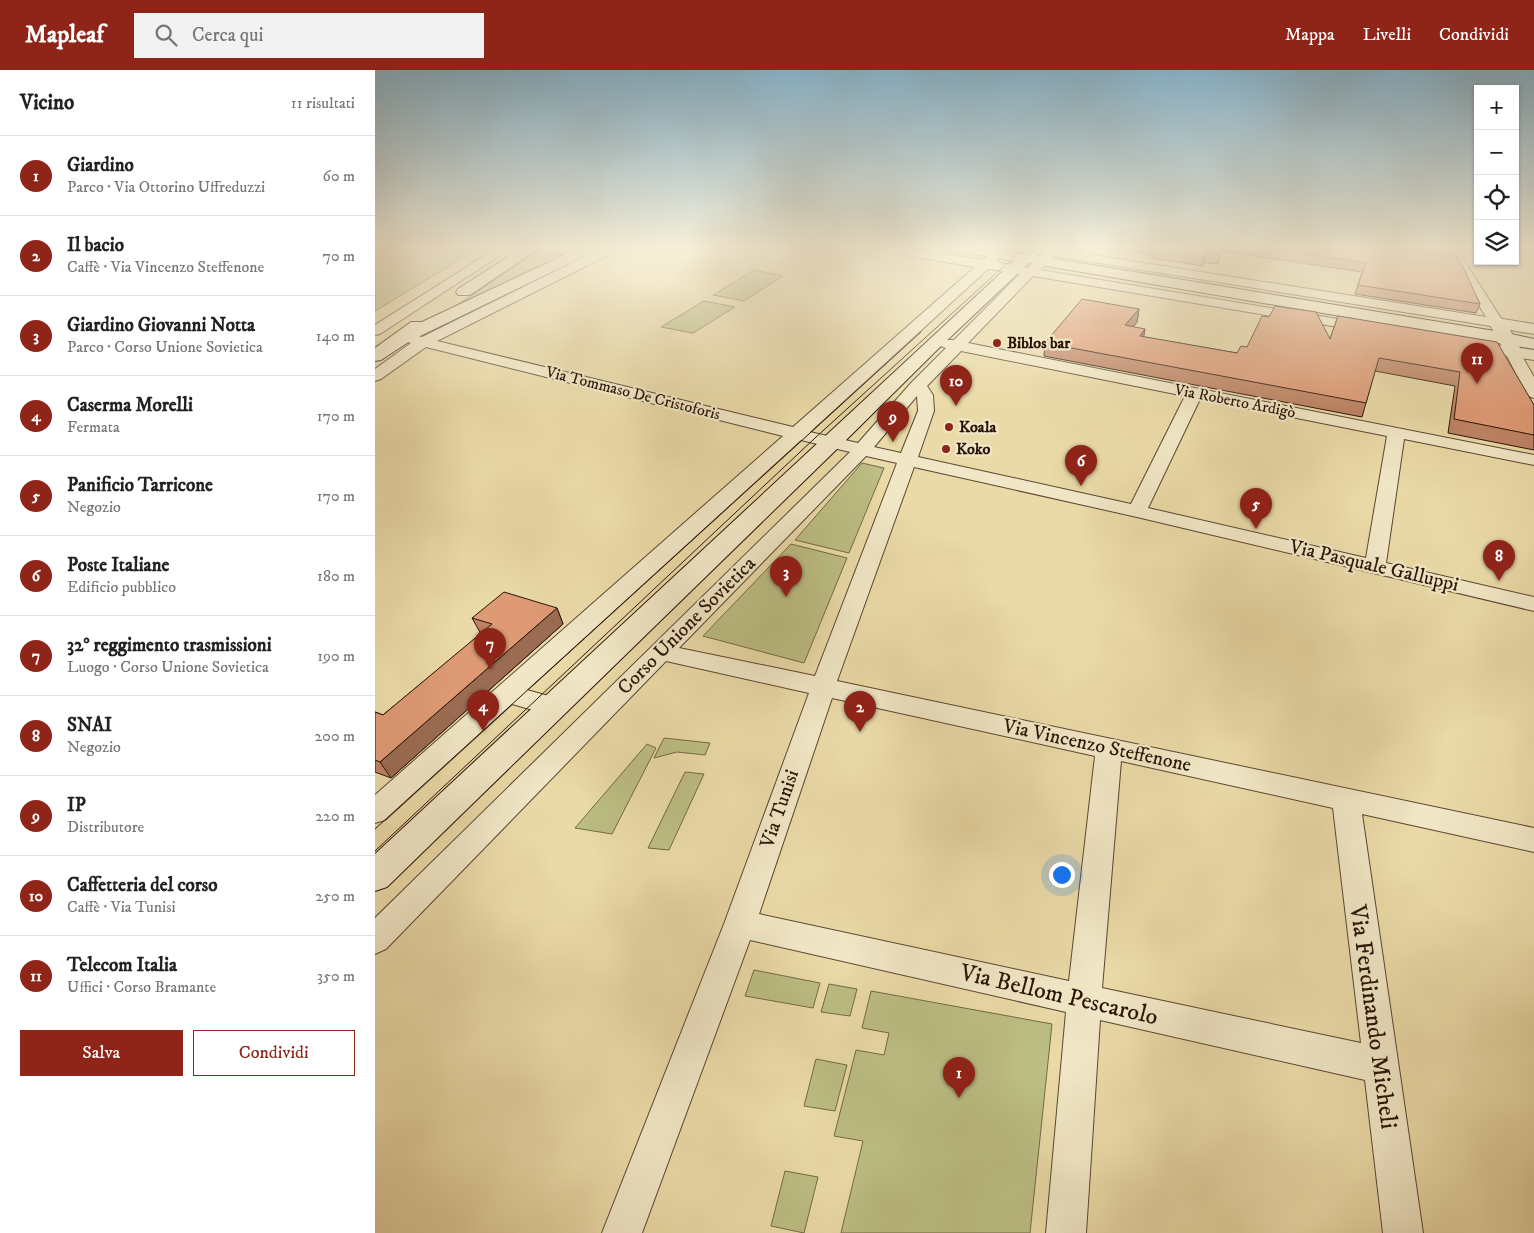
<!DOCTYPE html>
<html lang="it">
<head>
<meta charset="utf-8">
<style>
  body { margin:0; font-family:"IM FELL DW Pica",serif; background:#f2f2f2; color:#222 }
  .controls { position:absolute; right:15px; top:15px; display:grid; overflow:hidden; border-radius:0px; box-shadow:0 1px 4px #0004 }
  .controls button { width:45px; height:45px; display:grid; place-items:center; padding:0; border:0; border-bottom:1px solid #e0e0e0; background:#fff; color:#222; font:25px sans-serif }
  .you { position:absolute; left:686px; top:804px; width:18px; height:18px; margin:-12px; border:4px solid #fff; border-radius:50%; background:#1a73e8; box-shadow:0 0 0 8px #1a73e833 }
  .badge { display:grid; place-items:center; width:32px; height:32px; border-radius:50%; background:#8f2418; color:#fff; font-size:16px; font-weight:700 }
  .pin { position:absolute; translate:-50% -41px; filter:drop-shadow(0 1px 2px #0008) }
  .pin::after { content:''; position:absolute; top:26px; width:18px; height:15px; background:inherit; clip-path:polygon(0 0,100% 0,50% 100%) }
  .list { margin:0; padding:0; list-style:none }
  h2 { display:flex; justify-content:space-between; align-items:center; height:65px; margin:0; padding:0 20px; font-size:21px }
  h2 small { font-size:16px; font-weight:400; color:#767676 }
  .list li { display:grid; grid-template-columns:32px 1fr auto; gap:15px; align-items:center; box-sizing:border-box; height:80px; padding:0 20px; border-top:1px solid #e0e0e0 }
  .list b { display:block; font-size:19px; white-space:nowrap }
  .list p { margin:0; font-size:16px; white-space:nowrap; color:#767676 }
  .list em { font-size:16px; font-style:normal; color:#767676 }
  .actions { display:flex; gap:10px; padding:15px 20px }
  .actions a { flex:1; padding:11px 0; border:1px solid #8f2418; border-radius:0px; text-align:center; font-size:18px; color:#8f2418 }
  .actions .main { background:#8f2418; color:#fff }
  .icon { flex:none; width:28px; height:28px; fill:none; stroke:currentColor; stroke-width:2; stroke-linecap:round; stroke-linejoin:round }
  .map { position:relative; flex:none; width:1159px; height:1163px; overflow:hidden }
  header { display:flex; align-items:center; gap:30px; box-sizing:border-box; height:70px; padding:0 25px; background:#8f2418; color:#fff }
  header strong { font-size:24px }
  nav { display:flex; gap:28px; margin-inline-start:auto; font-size:18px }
  .search { width:350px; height:45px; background:#f2f2f2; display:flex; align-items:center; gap:12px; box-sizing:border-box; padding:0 18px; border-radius:0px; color:#767676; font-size:19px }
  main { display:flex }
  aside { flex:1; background:#fff }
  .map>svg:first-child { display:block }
</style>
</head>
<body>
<header>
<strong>Mapleaf</strong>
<div class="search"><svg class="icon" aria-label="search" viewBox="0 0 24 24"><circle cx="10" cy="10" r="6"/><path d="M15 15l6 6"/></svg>Cerca qui</div>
<nav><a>Mappa</a><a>Livelli</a><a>Condividi</a></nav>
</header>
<main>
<aside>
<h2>Vicino<small>11 risultati</small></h2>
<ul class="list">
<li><span class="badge">1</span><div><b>Giardino</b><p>Parco · Via Ottorino Uffreduzzi</p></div><em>60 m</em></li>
<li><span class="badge">2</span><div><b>Il bacio</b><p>Caffè · Via Vincenzo Steffenone</p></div><em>70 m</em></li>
<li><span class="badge">3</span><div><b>Giardino Giovanni Notta</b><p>Parco · Corso Unione Sovietica</p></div><em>140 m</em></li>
<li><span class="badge">4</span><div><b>Caserma Morelli</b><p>Fermata</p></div><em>170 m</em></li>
<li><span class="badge">5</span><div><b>Panificio Tarricone</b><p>Negozio</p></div><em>170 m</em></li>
<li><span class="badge">6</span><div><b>Poste Italiane</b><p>Edificio pubblico</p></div><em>180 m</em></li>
<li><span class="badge">7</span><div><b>32° reggimento trasmissioni</b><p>Luogo · Corso Unione Sovietica</p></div><em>190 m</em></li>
<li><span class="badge">8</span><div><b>SNAI</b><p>Negozio</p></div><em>200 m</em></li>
<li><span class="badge">9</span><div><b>IP</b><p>Distributore</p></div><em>220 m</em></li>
<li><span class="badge">10</span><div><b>Caffetteria del corso</b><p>Caffè · Via Tunisi</p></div><em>250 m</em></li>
<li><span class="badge">11</span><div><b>Telecom Italia</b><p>Uffici · Corso Bramante</p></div><em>350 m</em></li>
</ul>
<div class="actions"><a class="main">Salva</a><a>Condividi</a></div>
</aside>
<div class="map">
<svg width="1159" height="1163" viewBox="0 0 1159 1163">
  <rect width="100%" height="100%" fill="#eadaa7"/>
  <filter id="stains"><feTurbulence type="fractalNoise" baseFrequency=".004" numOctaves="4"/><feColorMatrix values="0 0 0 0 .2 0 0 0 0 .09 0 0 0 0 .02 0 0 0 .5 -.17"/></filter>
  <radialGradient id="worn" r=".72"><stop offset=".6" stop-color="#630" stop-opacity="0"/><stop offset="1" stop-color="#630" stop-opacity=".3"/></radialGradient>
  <path fill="#bcbe83" stroke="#736a46" d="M 0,178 L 104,178 L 0,241 Z
    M 163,181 L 188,185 L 79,237 Z
    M 379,200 L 408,206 L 369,231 L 338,225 Z
    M 329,231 L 360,237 L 318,263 L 286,257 Z
    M 487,393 L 509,398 L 474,483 L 420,470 Z
    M 416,474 L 472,488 L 429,593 L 328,566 Z
    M 289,668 L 335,673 L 330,685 L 302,682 L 279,688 Z
    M 272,674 L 281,678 L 237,764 L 200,758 Z
    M 310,702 L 329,704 L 294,780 L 273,778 Z
    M 379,900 L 445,913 L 438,938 L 370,926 Z
    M 454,914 L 482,919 L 475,946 L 446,942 Z
    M 496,921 L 677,954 L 655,1163 L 466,1163 L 488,1071 L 459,1066 L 481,980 L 509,985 L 514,963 L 487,958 Z
    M 441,989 L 472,995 L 460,1041 L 429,1036 Z
    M 410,1101 L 443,1107 L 429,1163 L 396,1156 Z"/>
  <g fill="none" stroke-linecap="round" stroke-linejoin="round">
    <defs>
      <path id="minor" d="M 122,178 L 136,178 L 5,264 L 0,265 L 0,255 Z
        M 227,178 L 243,178 L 241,181 L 62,271 L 418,357 L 600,197 L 511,182 L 505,178 L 533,178 L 608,190 L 622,178 L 635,178 L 621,192 L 652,198 L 667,184 L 646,181 L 644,178 L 688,178 L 687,180 L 1111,247 L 1069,178 L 1081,178 L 1129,253 L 1127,256 L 1122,257 L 680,186 L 665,200 L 993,254 L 998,255 L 1000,258 L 998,261 L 993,262 L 658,206 L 593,273 L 1159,385 L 1159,395 L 1029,369 L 1011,493 L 1159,527 L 1159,541 L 762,447 L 539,397 L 462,611 L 1159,758 L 1159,782 L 987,744 L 1048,1163 L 1008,1163 L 990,1010 L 725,950 L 711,1163 L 671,1163 L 691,942 L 375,870 L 267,1163 L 227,1163 L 349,854 L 434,623 L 291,591 L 11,879 L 0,884 L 0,848 L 475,382 L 426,370 L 152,620 L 188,630 L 192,637 L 188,644 L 179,646 L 137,634 L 10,750 L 0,753 L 0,725 L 408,366 L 51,277 L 6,309 L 0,311 L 0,299 L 36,273 L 24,270 L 22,267 L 24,264 L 29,263 L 47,267 ZM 613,199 L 645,204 L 579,270 L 565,270 L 562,273 L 565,276 L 571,278 L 536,313 L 483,373 L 435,362 ZM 586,281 L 810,326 L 756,434 L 543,387 L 559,341 L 558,325 L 552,316 ZM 542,326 L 543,341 L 526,383 L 499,377 ZM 825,329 L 1012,366 L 991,488 L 773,438 ZM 491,386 L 522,393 L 440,606 L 304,578 ZM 457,628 L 720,686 L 694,911 L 384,844 ZM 746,691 L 958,738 L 986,973 L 727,918 Z
        M 1095,270 L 1143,279 L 1159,307 L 1159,328 L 1153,326 L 1151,323 L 1132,286 L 1090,278 L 1087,275 L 1090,272 Z"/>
      <path id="tertiary" d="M 1122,248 L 1159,254 L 1159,264 L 1135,260 L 1145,278 L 1159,280 L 1159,290 L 1132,286 L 1114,253 L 1116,249 Z"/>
      <path id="secondary" d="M 147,178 L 164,178 L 95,225 L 83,225 L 81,222 L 83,219 Z
        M 204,178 L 222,178 L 220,181 L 35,271 L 6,290 L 0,291 L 0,278 L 36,252 L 47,252 Z
        M 580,178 L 613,178 L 647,184 L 654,178 L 669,178 L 662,186 L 1132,263 L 1159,269 L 1159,279 L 654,193 L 567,275 L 464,377 L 12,817 L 0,821 L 0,784 L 639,191 L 587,182 L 582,181 Z"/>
    </defs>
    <use href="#minor" stroke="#5a4630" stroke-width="2"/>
    <use href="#tertiary" stroke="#5a4630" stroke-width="2"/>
    <use href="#secondary" stroke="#2a1508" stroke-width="2"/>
    <use href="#minor" fill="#f1e7c6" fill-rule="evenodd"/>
    <use href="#tertiary" fill="#f1e7c6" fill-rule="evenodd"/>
    <use href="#secondary" fill="#f1e7c6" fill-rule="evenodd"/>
    <path stroke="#2a1508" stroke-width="1" d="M 0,759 L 546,262
      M 0,781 L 440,368 L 649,178"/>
  </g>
  <path fill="#bf8465" stroke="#2a1508" d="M 749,178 L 1076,178 L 1105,234 L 1101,243 L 980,224 L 987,202 L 846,181 L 843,194 L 829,193 L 827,196 L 777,188 L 777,185 L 748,180 Z
    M 764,239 L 762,252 L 758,257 L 769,267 L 862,283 L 872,277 L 955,269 L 963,246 L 1159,335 L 1159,380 L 1073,363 L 1080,316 L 1000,301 L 987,347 L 669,286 L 670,273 Z
    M 182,538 L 188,554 L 16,708 L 0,702 L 0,642 L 8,645 L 106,564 L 97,548 Z"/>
  <path fill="#9b6c52" stroke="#2a1508" d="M 831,183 L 829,193 L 827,196 L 828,187 Z
    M 764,239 L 762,252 L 749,268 L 750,255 Z
    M 770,259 L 768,272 L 765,266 Z
    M 182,538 L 188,554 L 16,708 L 5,692 Z"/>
  <path fill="#de9a75" stroke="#2a1508" d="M 779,178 L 847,178 L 845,185 L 831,183 L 828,187 L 778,179 Z
    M 888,178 L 1076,178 L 1089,199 L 1105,234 L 983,215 L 991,193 Z
    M 707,229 L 764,239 L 750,255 L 770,259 L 765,266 L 862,283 L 866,276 L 872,277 L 887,246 L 894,247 L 900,236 L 941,242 L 955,269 L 963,246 L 1122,272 L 1159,335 L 1159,365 L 1079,349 L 1085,302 L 1004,288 L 991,333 L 670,273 Z
    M 129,522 L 182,538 L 5,692 L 0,690 L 0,642 L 8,645 L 117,554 L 97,548 Z"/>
  <linearGradient id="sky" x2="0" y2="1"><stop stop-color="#88b6d0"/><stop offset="0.52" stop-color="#f6eed7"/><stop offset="1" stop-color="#f6eed7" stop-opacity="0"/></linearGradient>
  <rect width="1159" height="341" fill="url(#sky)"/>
  <g fill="#8f2418" stroke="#f1e7c6" stroke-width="2">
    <circle cx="622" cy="273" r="5"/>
    <circle cx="574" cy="357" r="5"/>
    <circle cx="571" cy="379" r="5"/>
  </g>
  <g text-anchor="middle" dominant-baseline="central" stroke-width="4.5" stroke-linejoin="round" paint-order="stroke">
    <g font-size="16" font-weight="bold" fill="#2a1508" stroke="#f1e7c6" text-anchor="start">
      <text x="632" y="273">Biblos bar</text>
      <text x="584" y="357">Koala</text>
      <text x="581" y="379">Koko</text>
    </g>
    <g font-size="16" fill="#2a1508" stroke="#f1e7c6">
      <text transform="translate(258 323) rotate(14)">Via Tommaso De Cristoforis</text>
      <text transform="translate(860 331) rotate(11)">Via Roberto Ardigò</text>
    </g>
    <g font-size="20" fill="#2a1508" stroke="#f1e7c6">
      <text transform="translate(999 496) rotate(13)">Via Pasquale Galluppi</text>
      <text transform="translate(312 556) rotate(-45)">Corso Unione Sovietica</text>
      <text transform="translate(722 676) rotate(12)">Via Vincenzo Steffenone</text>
      <text transform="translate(405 739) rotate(-71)">Via Tunisi</text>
    </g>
    <g font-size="24" fill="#2a1508" stroke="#f1e7c6">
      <text transform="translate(684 925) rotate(13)">Via Bellom Pescarolo</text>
      <text transform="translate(998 947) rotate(82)">Via Ferdinando Micheli</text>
    </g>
  </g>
  <rect width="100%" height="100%" filter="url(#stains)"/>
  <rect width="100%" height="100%" fill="url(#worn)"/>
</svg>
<div class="controls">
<button>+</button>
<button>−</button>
<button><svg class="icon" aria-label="locate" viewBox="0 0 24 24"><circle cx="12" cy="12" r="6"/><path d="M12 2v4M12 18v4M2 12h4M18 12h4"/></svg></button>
<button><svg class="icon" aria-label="layers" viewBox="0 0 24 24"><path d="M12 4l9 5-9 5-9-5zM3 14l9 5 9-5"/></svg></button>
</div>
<div class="you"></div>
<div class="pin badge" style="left:584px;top:1028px">1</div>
<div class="pin badge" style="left:485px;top:662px">2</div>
<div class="pin badge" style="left:411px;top:527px">3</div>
<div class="pin badge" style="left:108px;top:661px">4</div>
<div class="pin badge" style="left:881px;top:459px">5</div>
<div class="pin badge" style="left:706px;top:416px">6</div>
<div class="pin badge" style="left:115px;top:599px">7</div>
<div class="pin badge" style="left:1124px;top:511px">8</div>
<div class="pin badge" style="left:518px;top:372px">9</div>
<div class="pin badge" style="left:581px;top:336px">10</div>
<div class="pin badge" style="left:1102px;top:314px">11</div>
</div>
</main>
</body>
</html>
